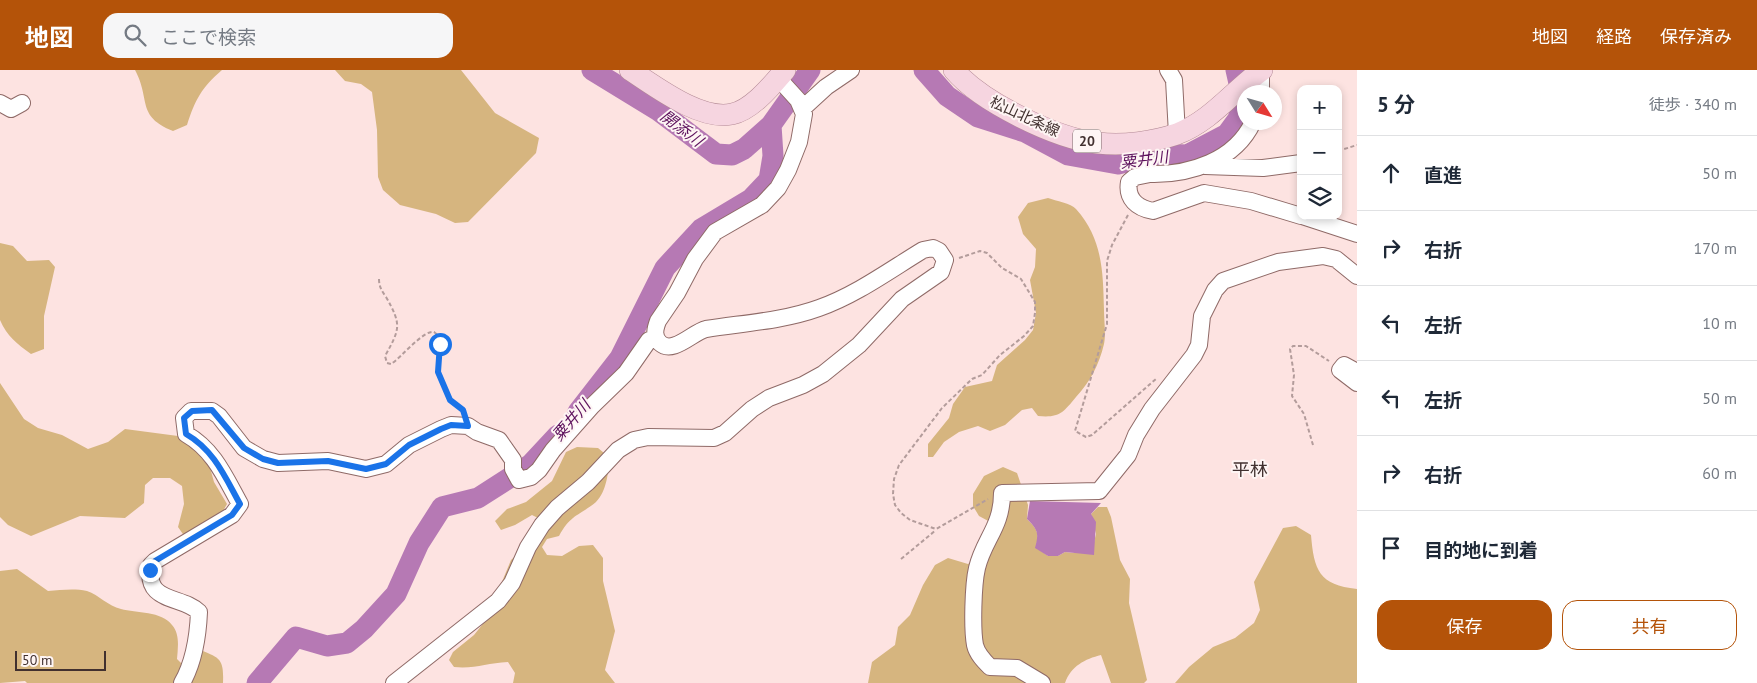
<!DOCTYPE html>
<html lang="ja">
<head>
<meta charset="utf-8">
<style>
  body { margin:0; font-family:"PT Sans","Noto Sans JP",sans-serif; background:#f6f6f7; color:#1f2937 }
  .controls { position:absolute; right:15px; top:15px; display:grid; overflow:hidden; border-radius:10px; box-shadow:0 2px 8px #0003 }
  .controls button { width:45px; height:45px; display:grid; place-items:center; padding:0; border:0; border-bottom:1px solid #e0e1e3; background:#fff; color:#1f2937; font:25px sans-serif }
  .compass { position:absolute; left:1237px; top:15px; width:45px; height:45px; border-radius:50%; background:#fff; box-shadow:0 2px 8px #0003; rotate:127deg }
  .scale { position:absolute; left:15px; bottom:12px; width:91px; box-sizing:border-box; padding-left:5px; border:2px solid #41302f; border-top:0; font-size:14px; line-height:18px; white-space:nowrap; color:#41302f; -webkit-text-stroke:4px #fef5f4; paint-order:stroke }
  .stop { position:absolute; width:15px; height:15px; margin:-11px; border:4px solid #1a73e8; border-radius:50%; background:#fff }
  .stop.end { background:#1a73e8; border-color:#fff; box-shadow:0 1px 5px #0008 }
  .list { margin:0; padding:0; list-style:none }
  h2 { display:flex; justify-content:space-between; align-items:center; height:65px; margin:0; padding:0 20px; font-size:21px }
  h2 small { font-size:16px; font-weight:400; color:#747a83 }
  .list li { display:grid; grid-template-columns:32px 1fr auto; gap:15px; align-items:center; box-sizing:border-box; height:75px; padding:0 20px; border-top:1px solid #e0e1e3 }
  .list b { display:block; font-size:19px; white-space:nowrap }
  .list em { font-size:16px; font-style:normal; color:#747a83 }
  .actions { display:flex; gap:10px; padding:15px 20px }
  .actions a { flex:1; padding:11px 0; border:1px solid #b45309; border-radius:15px; text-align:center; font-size:18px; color:#b45309 }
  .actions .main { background:#b45309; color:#fff }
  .icon { flex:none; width:28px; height:28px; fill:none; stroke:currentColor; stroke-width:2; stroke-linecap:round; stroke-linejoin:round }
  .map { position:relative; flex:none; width:1357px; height:613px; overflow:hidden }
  header { display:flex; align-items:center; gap:30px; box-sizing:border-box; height:70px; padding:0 25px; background:#b45309; color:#fff }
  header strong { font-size:24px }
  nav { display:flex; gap:28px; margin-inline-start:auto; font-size:18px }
  .search { width:350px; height:45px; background:#f6f6f7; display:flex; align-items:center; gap:12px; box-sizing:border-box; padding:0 18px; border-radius:15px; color:#747a83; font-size:19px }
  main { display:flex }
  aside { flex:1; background:#fff }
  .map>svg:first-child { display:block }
</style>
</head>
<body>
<header>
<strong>地図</strong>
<div class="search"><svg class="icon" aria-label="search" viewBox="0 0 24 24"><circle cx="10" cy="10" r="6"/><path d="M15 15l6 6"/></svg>ここで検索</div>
<nav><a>地図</a><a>経路</a><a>保存済み</a></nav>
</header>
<main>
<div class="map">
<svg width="1357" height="613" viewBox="0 0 1357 613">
  <rect width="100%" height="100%" fill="#fde3e1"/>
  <path fill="#d6b57f" d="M 135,0 L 222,0 C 202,17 195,30 187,55 L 173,61 C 136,46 151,30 135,0 Z
    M 335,0 L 461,0 L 495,43 L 539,68 L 536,83 L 468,152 L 455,153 L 436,144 L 400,135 L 383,120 L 378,107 L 377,60 L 372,22 L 361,14 L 345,11 Z
    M 1048,128 C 1056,131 1071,133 1076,139 C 1103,169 1103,203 1104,240 C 1104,250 1106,264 1104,274 C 1099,295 1090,312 1076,327 C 1063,343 1059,348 1038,346 L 1032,338 L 1022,340 L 1005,355 L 990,361 L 978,356 L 959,362 L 944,372 L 933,387 L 928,387 L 928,374 L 949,348 L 953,334 L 965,317 L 992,311 L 997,295 L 1025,270 L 1033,260 L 1036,243 L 1030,210 L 1035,197 L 1036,179 L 1023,164 L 1018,147 L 1028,133 Z
    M 0,173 L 13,176 L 27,191 L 49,190 L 55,197 L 44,246 L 44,279 L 31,284 C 17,274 7,266 0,250 Z
    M 0,313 L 24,349 L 38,358 L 62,365 L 88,379 L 108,372 L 125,359 L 178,366 L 198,374 L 209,394 L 214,412 L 227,434 L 222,443 L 185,467 L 178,457 L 184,434 L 182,416 L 170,408 L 153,408 L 145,415 L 144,433 L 125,448 L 80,446 L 31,466 L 8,455 L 0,447 Z
    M 577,377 L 598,378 L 610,388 C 608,402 607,421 596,432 C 579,446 571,444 559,466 L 547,469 L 542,477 L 547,485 L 562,486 L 579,476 L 593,475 L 603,488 L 603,511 L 615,561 L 605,600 L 615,613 L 513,613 L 515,603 L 508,592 C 487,593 475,599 454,597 L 449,590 L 453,582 L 474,565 L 486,550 L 511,490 L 522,480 L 542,450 L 532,445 L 515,455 L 501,460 L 495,451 L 507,439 L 526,432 L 552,411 L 566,382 Z
    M 1003,397 L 1017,403 L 1028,435 L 1027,449 C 1038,460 1039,463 1036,477 L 1048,486 L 1058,486 L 1065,482 L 1074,483 L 1093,476 L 1096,464 L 1091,444 L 1098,437 L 1107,437 L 1111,447 L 1120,490 L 1130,509 L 1129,533 L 1147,610 L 1144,613 L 1111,613 L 1101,585 C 1085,589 1071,596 1065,613 L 868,613 L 872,592 L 895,575 L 898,557 L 910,545 L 923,515 L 935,495 L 948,488 L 968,494 L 987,482 L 992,453 L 979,446 L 973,436 L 973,424 L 984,406 Z
    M 1296,456 L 1311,465 C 1314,500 1319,515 1357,519 L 1357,613 L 1175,613 L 1189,597 L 1213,577 L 1235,568 L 1254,553 L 1260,540 L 1254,512 L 1283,458 Z
    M 17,499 L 48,521 C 61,520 74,518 87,521 C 99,525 108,536 121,539 C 136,543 162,541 172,555 C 180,564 178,577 177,589 L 181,593 L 190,588 L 198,579 C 220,588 224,588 223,613 L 27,613 L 25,611 L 0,613 L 0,501 Z"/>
  <path fill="#b679b4" d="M 1030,431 L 1101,433 L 1091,444 L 1096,452 L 1094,485 L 1065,482 L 1058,486 L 1048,486 L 1035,478 C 1039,463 1038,460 1027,449 Z"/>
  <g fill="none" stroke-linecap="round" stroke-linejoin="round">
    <path stroke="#b679b4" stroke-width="21" d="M 592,0 L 659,41 L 716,84 L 732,85 L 744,79 L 771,55
      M 924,0 L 947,26 L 978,47 L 1025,62 L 1068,85 L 1118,94 L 1158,84 L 1187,85 L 1227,64 L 1238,49 L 1243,31 L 1236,0
      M 578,342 L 620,288 L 665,198 L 701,159 L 751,129 L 769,110 L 773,86 L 771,55 L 810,0
      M 257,613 L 296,567 L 327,576 L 347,573 L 364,559 L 396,524 L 419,473 L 442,437 L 478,428 L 531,394 L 558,365"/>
    <defs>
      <path id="minor" d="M 1168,0 L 1174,10 L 1177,64
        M 1261,1 L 1261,22
        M 0,33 L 11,39 L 22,33
        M 802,39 L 826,17 L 851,0
        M 1141,72 L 1150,104 L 1135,107 L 1129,112 C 1126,129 1137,138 1153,141 L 1204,123 L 1251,131 L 1301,146
        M 1205,96 L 1263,98 L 1301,93
        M 1150,104 C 1189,105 1235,91 1253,52
        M 1302,146 L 1357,164
        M 1357,302 L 1344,295 L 1340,300 L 1357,313
        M 182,613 C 194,592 198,566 199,542 C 182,525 144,534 151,495 L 155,491 L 232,445 L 240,434 C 225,407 214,380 186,364 L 184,348 L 191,341 L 212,341 L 219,346 L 244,378 L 263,389 L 278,393 L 328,391 L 366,399 L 386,394 L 409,375 L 441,359 L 451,355 L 468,356 L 477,362 L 499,370 L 513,390 L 513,399 L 519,410 L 531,407 L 539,400 L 553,380 L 592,336 L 626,303 L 649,270 L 656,267
        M 394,613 L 498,531 L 512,513 L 528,477 L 542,455 L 557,438 L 588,412 L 618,380 L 634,370 L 648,367 L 714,368 L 725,363 L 752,339 L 769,328 L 803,315 L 823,304 L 859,275 L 902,229 L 941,202 L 945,190 L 939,181 L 933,178 L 923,180 C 890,200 856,225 819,238 C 783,251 744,253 706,259 C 693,262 673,285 660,273 C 653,266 655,259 658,251 L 677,223 L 695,189 L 715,162 L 762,135 L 778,118 L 788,100 L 799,72 L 804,44 L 798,30 L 778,8
        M 1042,613 L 1017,598 L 990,597 C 984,591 977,584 975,575 C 972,559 973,515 977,498 C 984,469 1002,457 1002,423 L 1099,421 L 1128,385 L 1136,365 L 1152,339 L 1194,285 L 1199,275 L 1202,246 L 1215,220 L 1223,211 L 1278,192 L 1323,186 L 1336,189 L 1357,206"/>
      <path id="major" d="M 630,0 C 655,16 700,51 732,44 C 752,40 772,15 785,0
        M 954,0 C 981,32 1057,69 1098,73 C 1123,76 1153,72 1177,64 C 1211,51 1233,21 1262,0"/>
    </defs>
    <use href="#minor" stroke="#8f6a67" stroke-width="18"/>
    <use href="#major" stroke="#b38995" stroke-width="22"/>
    <path stroke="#b39c9b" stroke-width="2" stroke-dasharray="4 2.5" stroke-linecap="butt" d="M 1338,81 L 1357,75
      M 1128,145 L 1112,175 L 1107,191 L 1107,254 L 1075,361 L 1086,367 L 1092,365 L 1157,308
      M 959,188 L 980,181 L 987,183 L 1002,198 L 1021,209 L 1035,232 L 1035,243 L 1033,256 L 1024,266 L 1000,285 L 982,305 L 972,309 L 942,338 L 899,395 L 894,409 L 893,424 L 895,435 L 901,443 L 910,450 L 936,459 L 988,429
      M 379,209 C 379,217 382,221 386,227 C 402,255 400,259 385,286 L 387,293 L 391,294 C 402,287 423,260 434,262 L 439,266 L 440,273 L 438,302 L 450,330 L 464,341
      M 1313,375 L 1304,344 L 1292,326 L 1294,305 L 1290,279 L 1293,276 L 1306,276 L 1329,291
      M 901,489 L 936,460"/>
    <use href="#minor" stroke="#fff" stroke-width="16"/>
    <use href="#major" stroke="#f6d5e0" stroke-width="21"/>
  </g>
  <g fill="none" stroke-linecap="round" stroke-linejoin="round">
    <path stroke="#1a73e8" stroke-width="6" d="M 150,500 L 155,491 L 232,445 L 240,434 C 225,407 214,380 186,364 L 184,348 L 192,341 L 212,340 L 244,378 L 263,389 L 278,393 L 328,391 L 366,399 L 386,394 L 409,375 L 441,359 L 451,355 L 468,356 L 463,340 L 450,330 L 438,302 L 440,274"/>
  </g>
  <g text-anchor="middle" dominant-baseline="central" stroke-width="4" stroke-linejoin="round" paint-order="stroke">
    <rect fill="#fef5f4" stroke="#7a6b6a" stroke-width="1" x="1073" y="59.5" width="28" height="23" rx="4"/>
    <g font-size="14" font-weight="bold" fill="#41302f">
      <text x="1087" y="71">20</text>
    </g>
    <g font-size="15" fill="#41302f" stroke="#fef5f4">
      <text transform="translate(1025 46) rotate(25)">松山北条線</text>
    </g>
    <g font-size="16" font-style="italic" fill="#5e135e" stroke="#fef5f4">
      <text transform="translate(682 58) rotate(37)">開添川</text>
      <text transform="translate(1144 89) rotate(-7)">粟井川</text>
      <text transform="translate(571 350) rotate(-49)">粟井川</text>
    </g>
    <g font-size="18" fill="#41302f" stroke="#fef5f4">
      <text x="1250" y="399">平林</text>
    </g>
  </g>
</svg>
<div class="controls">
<button>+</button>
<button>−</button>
<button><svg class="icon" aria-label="layers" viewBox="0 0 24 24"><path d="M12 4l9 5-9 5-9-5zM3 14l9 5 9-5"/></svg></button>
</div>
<svg class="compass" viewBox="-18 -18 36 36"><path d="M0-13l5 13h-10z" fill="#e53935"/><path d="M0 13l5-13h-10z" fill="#747a83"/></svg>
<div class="scale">50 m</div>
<div class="stop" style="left:440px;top:274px"></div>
<div class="stop end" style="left:150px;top:500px"></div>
</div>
<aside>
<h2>5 分<small>徒歩 · 340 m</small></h2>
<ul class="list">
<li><svg class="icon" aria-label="ahead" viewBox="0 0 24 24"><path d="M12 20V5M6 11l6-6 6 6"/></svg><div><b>直進</b></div><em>50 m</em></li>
<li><svg class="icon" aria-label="right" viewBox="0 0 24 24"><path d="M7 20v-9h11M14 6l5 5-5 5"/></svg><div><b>右折</b></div><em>170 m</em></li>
<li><svg class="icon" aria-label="left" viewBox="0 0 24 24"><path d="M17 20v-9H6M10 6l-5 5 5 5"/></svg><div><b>左折</b></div><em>10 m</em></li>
<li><svg class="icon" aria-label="left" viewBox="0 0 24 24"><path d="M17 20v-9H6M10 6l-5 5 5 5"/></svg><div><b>左折</b></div><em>50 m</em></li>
<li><svg class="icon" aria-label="right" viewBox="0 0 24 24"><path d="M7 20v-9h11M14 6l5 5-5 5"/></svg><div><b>右折</b></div><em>60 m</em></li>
<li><svg class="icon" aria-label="arrive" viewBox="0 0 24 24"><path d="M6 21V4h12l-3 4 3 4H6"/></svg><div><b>目的地に到着</b></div></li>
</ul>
<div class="actions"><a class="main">保存</a><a>共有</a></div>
</aside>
</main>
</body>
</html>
